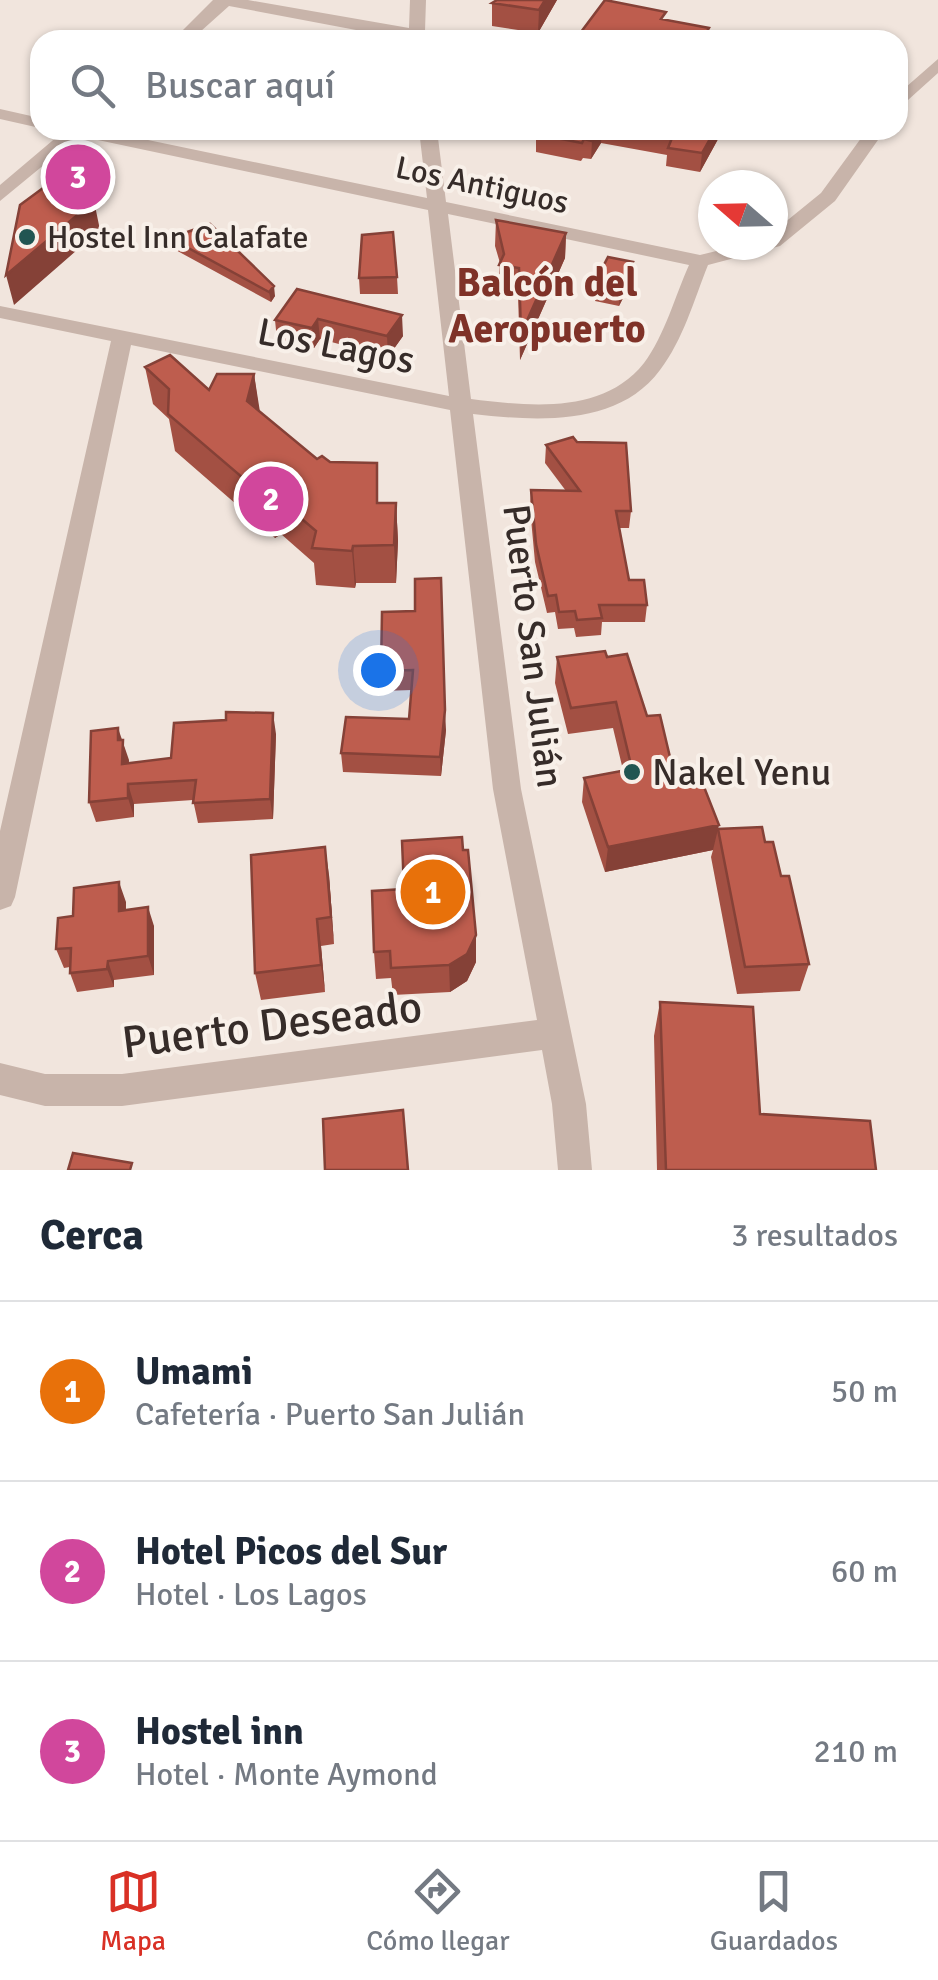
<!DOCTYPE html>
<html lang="es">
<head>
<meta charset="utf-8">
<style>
  body { margin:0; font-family:Signika,sans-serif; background:#f2f2f3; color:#1f2937 }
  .compass { position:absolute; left:698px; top:170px; width:90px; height:90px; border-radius:50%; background:#fff; box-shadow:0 2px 8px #0004; rotate:290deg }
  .you { position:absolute; left:378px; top:670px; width:35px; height:35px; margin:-25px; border:8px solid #fff; border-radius:50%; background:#1a73e8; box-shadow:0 0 0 15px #1a73e833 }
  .badge { display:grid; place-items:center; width:65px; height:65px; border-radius:50%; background:#d93025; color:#fff; font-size:32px; font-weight:700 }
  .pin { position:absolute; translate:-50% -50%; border:5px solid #fff; box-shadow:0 2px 10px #0006 }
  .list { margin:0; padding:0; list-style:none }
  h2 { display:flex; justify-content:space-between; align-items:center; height:130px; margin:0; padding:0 40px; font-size:42px }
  h2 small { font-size:32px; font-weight:400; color:#747a83 }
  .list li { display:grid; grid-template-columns:65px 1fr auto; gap:30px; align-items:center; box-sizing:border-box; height:180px; padding:0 40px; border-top:2px solid #e0e1e3 }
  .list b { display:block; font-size:38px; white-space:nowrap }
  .list p { margin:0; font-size:32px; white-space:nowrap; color:#747a83 }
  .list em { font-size:32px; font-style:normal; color:#747a83 }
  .icon { flex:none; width:55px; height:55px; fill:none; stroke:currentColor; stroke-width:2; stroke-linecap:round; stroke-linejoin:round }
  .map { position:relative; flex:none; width:938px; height:1170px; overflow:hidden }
  .search { position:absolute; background:#fff; box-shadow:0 2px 8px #0004; left:30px; right:30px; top:30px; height:110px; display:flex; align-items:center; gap:25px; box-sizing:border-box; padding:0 35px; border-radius:30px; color:#747a83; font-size:38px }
  .sheet { height:670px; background:#fff }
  nav { display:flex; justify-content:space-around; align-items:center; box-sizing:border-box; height:140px; border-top:2px solid #e0e1e3; background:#fff; font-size:28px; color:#747a83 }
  nav a { display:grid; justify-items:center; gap:5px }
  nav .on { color:#d93025 }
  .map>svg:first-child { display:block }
</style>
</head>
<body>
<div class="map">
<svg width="938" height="1170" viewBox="0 0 938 1170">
  <rect width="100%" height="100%" fill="#f1e5dd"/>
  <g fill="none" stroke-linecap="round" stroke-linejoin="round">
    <path fill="#c8b4aa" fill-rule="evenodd" d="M 213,0 L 248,0 L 409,28 L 410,0 L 426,0 L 425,31 L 458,40 L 409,40 L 229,6 L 191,40 L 173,40 Z
      M 938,59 L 938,73 L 898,109 L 898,94 Z
      M 0,109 L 40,118 L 40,128 L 0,119 Z
      M 65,130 L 100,130 L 427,198 L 419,130 L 437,130 L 446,202 L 700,255 L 741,245 L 773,245 L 773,232 L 821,193 L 867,130 L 885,130 L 835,201 L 780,246 L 708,265 C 694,300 683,340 660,370 C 618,427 536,421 473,414 L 521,789 L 586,1104 L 592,1170 L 558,1170 L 552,1104 L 542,1050 L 122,1106 L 45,1106 L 0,1095 L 0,1063 L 45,1074 L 122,1074 L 537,1020 L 493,789 L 450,410 L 131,345 L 15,897 L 11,906 L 0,910 L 0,831 L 111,341 L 0,318 L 0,306 L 449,396 L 428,210 L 79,136 L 0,201 L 0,185 ZM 448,214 L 689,265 C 675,296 665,335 644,363 C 603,415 529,406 471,399 Z"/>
  </g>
  <path fill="#a35043" d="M 557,0 L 538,33 L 492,26 L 492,3 Z
    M 539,130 L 723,130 L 700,172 L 666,166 L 667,155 L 601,143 L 591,159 L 583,158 L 581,161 L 536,152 L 536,134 Z
    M 496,220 L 566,233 L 565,258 L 520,360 L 518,294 L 498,290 L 500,263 L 495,246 Z
    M 210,224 L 275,296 L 271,302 L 172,248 L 170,238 Z
    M 633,262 L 631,282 L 619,306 L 595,301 L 596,280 Z
    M 397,277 L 398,294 L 360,294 L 359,278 Z
    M 297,289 L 403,336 L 388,357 L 320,339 L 314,348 L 277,340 L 275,320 Z
    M 145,367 L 209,390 L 254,374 L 259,411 L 317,459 L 379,503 L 396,503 L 398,541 L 396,583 L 356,583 L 355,588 L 316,585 L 314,563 L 281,534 L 275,538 L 175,451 L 169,419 L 153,404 Z
    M 546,445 L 631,511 L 629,528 L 619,528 L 629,580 L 647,605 L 645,622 L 602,622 L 601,635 L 576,637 L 574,628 L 558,629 L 555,612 L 547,613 L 535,562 L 530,508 L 531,490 L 566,491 L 545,463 Z
    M 382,612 L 446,730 L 441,776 L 343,772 L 341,753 L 409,719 L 412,690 L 382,691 Z
    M 557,657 L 607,657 L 647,716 L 674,774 L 718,829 L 765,842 L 781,876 L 809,964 L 800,991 L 737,994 L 711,857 L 713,850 L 605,872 L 582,802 L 584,778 L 623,770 L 613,728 L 568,734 L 555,683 Z
    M 276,734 L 273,819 L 198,823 L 193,800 L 134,804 L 134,817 L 96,822 L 89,802 L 122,740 L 129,764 L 171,758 Z
    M 463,850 L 476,935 L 476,962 L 467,981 L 450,992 L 393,995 L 391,978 L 376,979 L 374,952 L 404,889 Z
    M 329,875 L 334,944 L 321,946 L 325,992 L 261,1000 L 255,973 Z
    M 126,902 L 126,910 L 154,926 L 154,975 L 114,980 L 114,987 L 77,992 L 70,973 L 70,967 L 64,968 L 56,949 L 73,916 Z
    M 660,1002 L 760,1114 L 876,1170 L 657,1170 L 654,1036 Z"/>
  <path fill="#854137" d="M 545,0 L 557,0 L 538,33 L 539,10 Z
    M 599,130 L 602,130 L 601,143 L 591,159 L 592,141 Z
    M 715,130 L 723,130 L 700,172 L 702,153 Z
    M 91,196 L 92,203 L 94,201 L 100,230 L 14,305 L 6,275 Z
    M 566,233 L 565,258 L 520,360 L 521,334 Z
    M 633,262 L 631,282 L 619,306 L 621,285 Z
    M 274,286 L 275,296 L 271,302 L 269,292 Z
    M 402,315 L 403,336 L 388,357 L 387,336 Z
    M 318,319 L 320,339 L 314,348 L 312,328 Z
    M 254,374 L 260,412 L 247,401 Z
    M 276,497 L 281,534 L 275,538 L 270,501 Z
    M 396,503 L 398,541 L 396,583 L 394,545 Z
    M 353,546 L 356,583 L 355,588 L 352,551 Z
    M 445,710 L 446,730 L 441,776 L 440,757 Z
    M 273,713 L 276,734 L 273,819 L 270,799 Z
    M 118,728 L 129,760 L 128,784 L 118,740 Z
    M 128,784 L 134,804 L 134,817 L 128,798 Z
    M 719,825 L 713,850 L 605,872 L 608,847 Z
    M 325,847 L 329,875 L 334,944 L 331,917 Z
    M 119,882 L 126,902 L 125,930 L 119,911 Z
    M 148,907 L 154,926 L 154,975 L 148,956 Z
    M 317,919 L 321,946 L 325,992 L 321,965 Z
    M 476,935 L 476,962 L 467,981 L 450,992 L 449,965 Z
    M 108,961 L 114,980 L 114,987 L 107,969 Z"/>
  <path fill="#be5d4e" stroke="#854137" stroke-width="2.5" d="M 497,0 L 545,0 L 539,10 L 492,3 Z
    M 605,0 L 666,12 L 661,19 L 709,28 L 702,40 L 575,40 Z
    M 539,130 L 599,130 L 592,141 L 584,139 L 582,143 L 536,134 Z
    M 631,130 L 715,130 L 702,153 L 668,148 L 672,138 Z
    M 43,188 L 91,196 L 88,199 L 94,201 L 6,275 L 20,205 Z
    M 496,220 L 566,233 L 521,334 L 519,268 L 499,265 L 504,254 Z
    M 210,224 L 274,286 L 269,292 L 170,238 Z
    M 393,232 L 397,277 L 359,278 L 362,235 Z
    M 608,257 L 633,262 L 621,285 L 596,280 Z
    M 297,289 L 402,315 L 387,336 L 318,319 L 312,328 L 275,320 Z
    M 170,355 L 209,390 L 217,374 L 254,374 L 247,401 L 317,459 L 322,456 L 330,462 L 377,463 L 377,503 L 396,503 L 394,545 L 353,546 L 352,551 L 312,548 L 316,531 L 276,497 L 270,501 L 168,414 L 169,389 L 145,367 Z
    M 573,437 L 577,442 L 626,443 L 631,511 L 616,511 L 629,580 L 644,580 L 647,605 L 599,605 L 602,618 L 577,620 L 575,611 L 559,612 L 556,595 L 548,596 L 536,544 L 531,490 L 580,491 L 546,445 Z
    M 441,578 L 445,710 L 440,757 L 341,753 L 346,717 L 409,719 L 413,670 L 381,671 L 382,612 L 415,611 L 415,579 Z
    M 605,651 L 607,657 L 627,654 L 647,716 L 660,715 L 674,774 L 697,769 L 719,825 L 608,847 L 584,778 L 632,769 L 616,702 L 571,708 L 557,657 Z
    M 226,712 L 273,713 L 270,799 L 193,803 L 196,780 L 128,784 L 128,798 L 89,802 L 91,731 L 118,728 L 118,740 L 123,740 L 122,764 L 171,758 L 174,723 L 226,720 Z
    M 762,827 L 765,842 L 773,842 L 781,876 L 789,876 L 809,964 L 745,967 L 718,829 Z
    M 462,837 L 463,850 L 468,850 L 476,935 L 467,954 L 449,965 L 391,968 L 390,951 L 374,952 L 372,891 L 404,889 L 402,841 Z
    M 325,847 L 331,917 L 317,919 L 321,965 L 255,973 L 251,855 Z
    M 119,882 L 119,911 L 148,907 L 148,956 L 108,961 L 107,969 L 70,973 L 71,948 L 56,949 L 58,918 L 73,916 L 74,888 Z
    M 660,1002 L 753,1007 L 760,1114 L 870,1121 L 876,1170 L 666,1170 Z
    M 403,1110 L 408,1170 L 325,1170 L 323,1119 Z
    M 73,1153 L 132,1163 L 130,1170 L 68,1170 Z"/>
  <g fill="#215552" stroke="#f8f0e9" stroke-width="4">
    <circle cx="27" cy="237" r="10"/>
    <circle cx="632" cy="772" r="10"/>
  </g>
  <g text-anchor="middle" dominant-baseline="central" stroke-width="8" stroke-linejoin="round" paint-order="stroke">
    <g font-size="32" fill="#362c29" stroke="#f8f0e9">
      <text transform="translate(482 185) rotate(12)">Los Antiguos</text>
    </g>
    <g font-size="32" fill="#362c29" stroke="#f8f0e9" text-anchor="start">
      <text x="47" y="237">Hostel Inn Calafate</text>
    </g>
    <g font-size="38" fill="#362c29" stroke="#f8f0e9">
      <text transform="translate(336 346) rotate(11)">Los Lagos</text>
      <text transform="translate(533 646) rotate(83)">Puerto San Julián</text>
    </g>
    <g font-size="38" fill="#362c29" stroke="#f8f0e9" text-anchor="start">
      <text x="652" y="772">Nakel Yenu</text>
    </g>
    <g font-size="40" font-weight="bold" fill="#7f3228" stroke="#f8f0e9">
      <text x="547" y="283">Balcón del<tspan x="547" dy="46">Aeropuerto</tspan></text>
    </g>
    <g font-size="45" fill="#362c29" stroke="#f8f0e9">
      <text transform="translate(272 1025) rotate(-7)">Puerto Deseado</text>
    </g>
  </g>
</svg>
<svg class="compass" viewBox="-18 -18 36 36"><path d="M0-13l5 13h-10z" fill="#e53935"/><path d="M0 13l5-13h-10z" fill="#747a83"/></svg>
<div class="you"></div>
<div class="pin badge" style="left:433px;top:892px;background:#e8710a">1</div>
<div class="pin badge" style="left:271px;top:499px;background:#d1479c">2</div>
<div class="pin badge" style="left:78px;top:177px;background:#d1479c">3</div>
<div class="search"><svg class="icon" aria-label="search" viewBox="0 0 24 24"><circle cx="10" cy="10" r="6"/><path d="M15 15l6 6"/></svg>Buscar aquí</div>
</div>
<section class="sheet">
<h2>Cerca<small>3 resultados</small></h2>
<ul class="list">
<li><span class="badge" style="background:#e8710a">1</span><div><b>Umami</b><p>Cafetería · Puerto San Julián</p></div><em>50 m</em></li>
<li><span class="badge" style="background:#d1479c">2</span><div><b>Hotel Picos del Sur</b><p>Hotel · Los Lagos</p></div><em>60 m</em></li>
<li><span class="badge" style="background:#d1479c">3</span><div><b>Hostel inn</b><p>Hotel · Monte Aymond</p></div><em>210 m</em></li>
</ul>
</section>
<nav>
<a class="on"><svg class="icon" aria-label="map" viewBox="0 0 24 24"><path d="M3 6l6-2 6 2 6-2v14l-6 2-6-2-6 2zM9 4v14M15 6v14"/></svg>Mapa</a>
<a><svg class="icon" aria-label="directions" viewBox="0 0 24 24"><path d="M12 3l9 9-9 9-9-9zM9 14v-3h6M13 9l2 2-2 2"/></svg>Cómo llegar</a>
<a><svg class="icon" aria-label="saved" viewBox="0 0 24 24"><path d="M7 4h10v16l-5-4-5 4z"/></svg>Guardados</a>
</nav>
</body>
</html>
